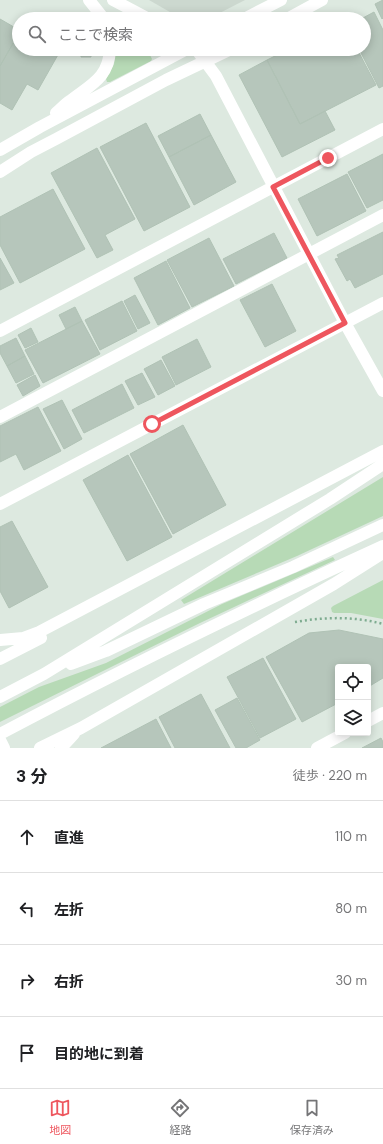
<!DOCTYPE html>
<html lang="ja">
<head>
<meta charset="utf-8">
<style>
  body { margin:0; font-family:"DM Sans","Noto Sans JP",sans-serif; background:#f2f2f2; color:#202124 }
  .controls { position:absolute; right:12px; bottom:12px; display:grid; overflow:hidden; border-radius:4px; box-shadow:0 2px 10px #0003 }
  .controls button { width:36px; height:36px; display:grid; place-items:center; padding:0; border:0; border-bottom:1px solid #e0e0e0; background:#fff; color:#202124; font:20px sans-serif }
  .stop { position:absolute; width:12px; height:12px; margin:-9px; border:3px solid #ee565e; border-radius:50%; background:#fff }
  .stop.end { background:#ee565e; border-color:#fff; box-shadow:0 1px 4px #0008 }
  .list { margin:0; padding:0; list-style:none }
  h2 { display:flex; justify-content:space-between; align-items:center; height:52px; margin:0; padding:0 16px; font-size:17px }
  h2 small { font-size:13px; font-weight:400; color:#757577 }
  .list li { display:grid; grid-template-columns:26px 1fr auto; gap:12px; align-items:center; box-sizing:border-box; height:72px; padding:0 16px; border-top:1px solid #e0e0e0 }
  .list b { display:block; font-size:15px; white-space:nowrap }
  .list em { font-size:13px; font-style:normal; color:#757577 }
  .icon { flex:none; width:22px; height:22px; fill:none; stroke:currentColor; stroke-width:2; stroke-linecap:round; stroke-linejoin:round }
  .map { position:relative; flex:none; width:383px; height:748px; overflow:hidden }
  .search { position:absolute; background:#fff; box-shadow:0 2px 10px #0003; left:12px; right:12px; top:12px; height:44px; display:flex; align-items:center; gap:10px; box-sizing:border-box; padding:0 14px; border-radius:22px; color:#757577; font-size:15px }
  .sheet { height:340px; background:#fff }
  nav { display:flex; justify-content:space-around; align-items:center; box-sizing:border-box; height:56px; border-top:1px solid #e0e0e0; background:#fff; font-size:11px; color:#757577 }
  nav a { display:grid; justify-items:center; gap:2px }
  nav .on { color:#ee565e }
  .map>svg:first-child { display:block }
</style>
</head>
<body>
<div class="map">
<svg width="383" height="748" viewBox="0 0 383 748">
  <rect width="100%" height="100%" fill="#dde9e0"/>
  <path fill="#ccd8cf" d="M 149,0 L 245,0 L 208,19 L 182,19 Z"/>
  <path fill="#b7dab6" d="M 116,50 L 148,51 L 152,59 L 151,61 L 110,82 L 107,82 L 106,79 L 114,64 Z
    M 383,477 L 383,516 L 297,556 L 184,604 L 181,600 Z
    M 333,557 L 335,560 L 200,623 L 0,722 L 0,707 L 39,687 L 106,663 L 222,604 Z
    M 383,580 L 383,619 L 351,613 L 334,613 L 332,612 L 331,608 L 333,606 Z"/>
  <path fill="#b6c6bb" stroke="#b0c2b5" d="M 383,0 L 383,18 L 382,19 L 375,4 Z
    M 374,12 L 383,30 L 383,86 L 379,88 L 359,49 L 364,49 L 364,19 L 361,19 Z
    M 0,19 L 19,30 L 19,33 L 0,66 Z
    M 19,33 L 19,49 L 52,49 L 59,53 L 38,90 L 27,84 L 12,110 L 0,103 L 0,66 Z
    M 81,49 L 91,49 L 91,57 L 81,57 Z
    M 289,49 L 357,49 L 376,85 L 300,124 L 267,60 Z
    M 267,60 L 300,124 L 325,111 L 335,130 L 282,157 L 239,75 Z
    M 200,114 L 211,135 L 169,157 L 158,136 Z
    M 146,123 L 190,207 L 144,231 L 100,147 Z
    M 211,135 L 236,182 L 194,205 L 169,157 Z
    M 97,148 L 135,219 L 105,235 L 113,250 L 97,258 L 51,173 Z
    M 383,154 L 383,200 L 367,208 L 348,172 Z
    M 347,174 L 366,211 L 317,236 L 298,199 Z
    M 53,189 L 85,249 L 20,283 L 0,245 L 0,217 Z
    M 383,232 L 383,274 L 355,288 L 350,279 L 347,281 L 335,259 L 339,258 L 337,255 Z
    M 274,233 L 287,258 L 236,284 L 223,259 Z
    M 209,238 L 234,286 L 192,307 L 167,260 Z
    M 0,258 L 14,283 L 0,290 Z
    M 166,261 L 190,308 L 158,325 L 134,278 Z
    M 272,284 L 296,331 L 265,347 L 240,300 Z
    M 135,295 L 150,323 L 138,329 L 124,301 Z
    M 122,301 L 137,331 L 100,350 L 85,320 Z
    M 75,307 L 82,321 L 66,329 L 59,315 Z
    M 82,321 L 100,354 L 43,383 L 25,350 Z
    M 31,328 L 38,342 L 25,348 L 18,335 Z
    M 16,338 L 25,356 L 7,366 L 0,353 L 0,346 Z
    M 197,339 L 211,367 L 176,385 L 162,357 Z
    M 25,356 L 34,374 L 16,383 L 7,366 Z
    M 161,360 L 175,386 L 158,395 L 144,369 Z
    M 142,373 L 155,397 L 138,405 L 125,381 Z
    M 35,375 L 40,386 L 23,396 L 17,385 Z
    M 122,384 L 134,408 L 84,433 L 72,410 Z
    M 62,400 L 82,439 L 64,449 L 43,409 Z
    M 38,407 L 61,451 L 24,470 L 16,454 L 0,462 L 0,426 Z
    M 183,425 L 226,505 L 173,534 L 130,454 Z
    M 128,455 L 172,537 L 127,561 L 83,480 Z
    M 12,521 L 48,587 L 9,608 L 0,591 L 0,527 Z
    M 339,630 L 383,639 L 383,678 L 368,687 L 368,667 L 338,667 L 338,703 L 302,722 L 266,657 L 309,633 Z
    M 263,658 L 296,719 L 260,738 L 227,677 Z
    M 201,694 L 230,748 L 175,748 L 159,717 Z
    M 237,698 L 260,740 L 246,748 L 236,748 L 215,710 Z
    M 156,719 L 171,748 L 101,748 Z
    M 381,738 L 383,742 L 383,748 L 362,748 Z"/>
  <g fill="none" stroke-linecap="round" stroke-linejoin="round">
    <path stroke="#7eac90" stroke-width="2.5" stroke-dasharray="2 3" stroke-linecap="butt" d="M 295,622 C 324,617 354,616 383,624"/>
    <path stroke="#fff" stroke-width="12" d="M 89,0 L 104,19
      M 113,0 L 149,19
      M 244,19 L 281,0
      M 287,19 L 322,0
      M 196,49 L 216,76 L 345,323 L 383,391
      M 56,113 C 61,109 65,104 70,101 C 90,85 109,78 110,49
      M 0,150 L 40,127 L 187,49
      M 0,172 L 31,152 L 56,139 L 166,80 L 231,49
      M 0,331 L 383,129
      M 0,417 L 383,215
      M 0,504 L 383,303
      M 0,640 L 23,638 L 39,632 L 383,451
      M 0,659 L 41,638
      M 71,664 L 106,651 L 204,604 L 293,567 L 383,525
      M 0,697 L 44,674 L 330,499 L 383,464
      M 368,721 L 383,713
      M 0,734 C 126,667 254,605 383,546
      M 0,740 L 4,748
      M 40,748 L 81,728 L 334,584 L 383,553
      M 61,748 L 74,734
      M 317,748 L 345,733"/>
  </g>
  <g fill="none" stroke-linecap="round" stroke-linejoin="round">
    <path stroke="#ee565e" stroke-width="5" d="M 152,424 L 345,323 L 273,187 L 328,158"/>
  </g>
</svg>
<div class="controls">
<button><svg class="icon" aria-label="locate" viewBox="0 0 24 24"><circle cx="12" cy="12" r="6"/><path d="M12 2v4M12 18v4M2 12h4M18 12h4"/></svg></button>
<button><svg class="icon" aria-label="layers" viewBox="0 0 24 24"><path d="M12 4l9 5-9 5-9-5zM3 14l9 5 9-5"/></svg></button>
</div>
<div class="stop" style="left:152px;top:424px"></div>
<div class="stop end" style="left:328px;top:158px"></div>
<div class="search"><svg class="icon" aria-label="search" viewBox="0 0 24 24"><circle cx="10" cy="10" r="6"/><path d="M15 15l6 6"/></svg>ここで検索</div>
</div>
<section class="sheet">
<h2>3 分<small>徒歩 · 220 m</small></h2>
<ul class="list">
<li><svg class="icon" aria-label="ahead" viewBox="0 0 24 24"><path d="M12 20V5M6 11l6-6 6 6"/></svg><div><b>直進</b></div><em>110 m</em></li>
<li><svg class="icon" aria-label="left" viewBox="0 0 24 24"><path d="M17 20v-9H6M10 6l-5 5 5 5"/></svg><div><b>左折</b></div><em>80 m</em></li>
<li><svg class="icon" aria-label="right" viewBox="0 0 24 24"><path d="M7 20v-9h11M14 6l5 5-5 5"/></svg><div><b>右折</b></div><em>30 m</em></li>
<li><svg class="icon" aria-label="arrive" viewBox="0 0 24 24"><path d="M6 21V4h12l-3 4 3 4H6"/></svg><div><b>目的地に到着</b></div></li>
</ul>
</section>
<nav>
<a class="on"><svg class="icon" aria-label="map" viewBox="0 0 24 24"><path d="M3 6l6-2 6 2 6-2v14l-6 2-6-2-6 2zM9 4v14M15 6v14"/></svg>地図</a>
<a><svg class="icon" aria-label="directions" viewBox="0 0 24 24"><path d="M12 3l9 9-9 9-9-9zM9 14v-3h6M13 9l2 2-2 2"/></svg>経路</a>
<a><svg class="icon" aria-label="saved" viewBox="0 0 24 24"><path d="M7 4h10v16l-5-4-5 4z"/></svg>保存済み</a>
</nav>
</body>
</html>
